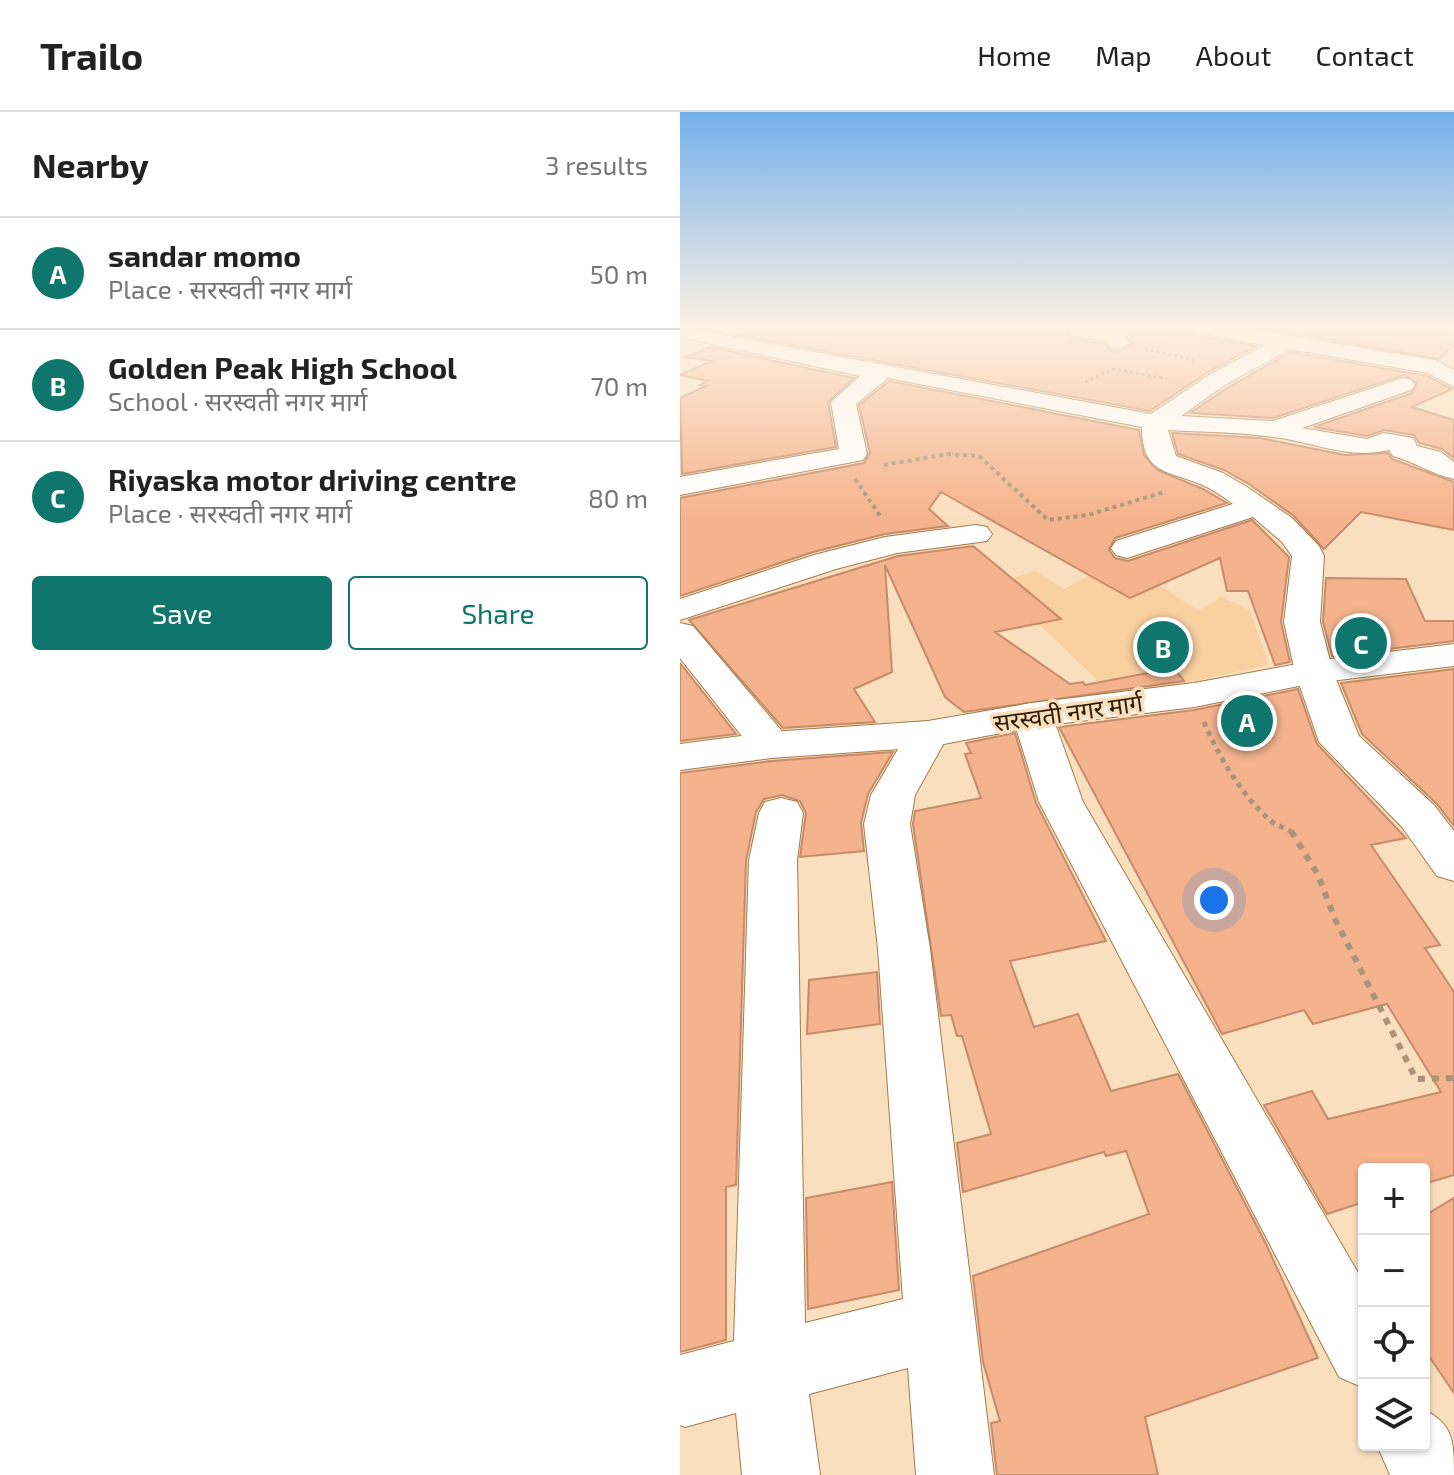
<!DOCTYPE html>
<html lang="en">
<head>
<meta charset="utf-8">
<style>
  body { margin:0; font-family:"Exo 2","Noto Sans Devanagari",sans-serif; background:#f2f2f2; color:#222 }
  .controls { position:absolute; right:24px; bottom:24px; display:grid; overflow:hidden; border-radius:8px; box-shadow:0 2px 6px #0004 }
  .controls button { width:72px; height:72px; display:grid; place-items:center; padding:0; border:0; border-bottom:2px solid #e0e0e0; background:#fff; color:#222; font:40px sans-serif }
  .you { position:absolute; left:534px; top:788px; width:28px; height:28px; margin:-20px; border:6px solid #fff; border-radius:50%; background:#1a73e8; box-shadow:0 0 0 12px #1a73e833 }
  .badge { display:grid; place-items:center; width:52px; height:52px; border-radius:50%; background:#0f766e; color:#fff; font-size:26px; font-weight:700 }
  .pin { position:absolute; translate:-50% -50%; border:4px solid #fff; box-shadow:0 2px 8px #0006 }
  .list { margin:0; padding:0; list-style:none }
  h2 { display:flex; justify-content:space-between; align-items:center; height:104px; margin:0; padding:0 32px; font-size:34px }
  h2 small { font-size:26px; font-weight:400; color:#767676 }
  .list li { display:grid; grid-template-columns:52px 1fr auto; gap:24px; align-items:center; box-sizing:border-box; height:112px; padding:0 32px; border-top:2px solid #e0e0e0 }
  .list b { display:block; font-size:30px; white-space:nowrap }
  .list p { margin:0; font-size:26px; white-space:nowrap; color:#767676 }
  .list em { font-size:26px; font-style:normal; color:#767676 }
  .actions { display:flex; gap:16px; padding:24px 32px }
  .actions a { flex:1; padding:18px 0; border:2px solid #0f766e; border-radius:8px; text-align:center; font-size:28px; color:#0f766e }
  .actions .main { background:#0f766e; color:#fff }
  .icon { flex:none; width:44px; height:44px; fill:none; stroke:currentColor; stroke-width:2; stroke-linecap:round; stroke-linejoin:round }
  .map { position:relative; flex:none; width:774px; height:1363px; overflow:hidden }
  header { display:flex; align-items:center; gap:48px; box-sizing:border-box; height:112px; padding:0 40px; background:#fff; border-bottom:2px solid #e0e0e0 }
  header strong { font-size:38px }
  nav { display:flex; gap:44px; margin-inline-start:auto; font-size:28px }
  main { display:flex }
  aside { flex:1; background:#fff }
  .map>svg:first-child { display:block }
</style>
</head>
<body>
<header>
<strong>Trailo</strong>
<nav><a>Home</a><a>Map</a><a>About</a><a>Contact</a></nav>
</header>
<main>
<aside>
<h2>Nearby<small>3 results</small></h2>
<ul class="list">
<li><span class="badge">A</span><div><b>sandar momo</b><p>Place · सरस्वती नगर मार्ग</p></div><em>50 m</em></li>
<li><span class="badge">B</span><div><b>Golden Peak High School</b><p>School · सरस्वती नगर मार्ग</p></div><em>70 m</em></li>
<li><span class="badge">C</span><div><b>Riyaska motor driving centre</b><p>Place · सरस्वती नगर मार्ग</p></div><em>80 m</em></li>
</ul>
<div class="actions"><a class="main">Save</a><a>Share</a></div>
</aside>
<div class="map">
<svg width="774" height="1363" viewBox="0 0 774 1363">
  <rect width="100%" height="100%" fill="#fadfbf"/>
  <path fill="#f9d0a0" d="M 430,452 L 484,476 L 519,499 L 541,485 L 570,498 L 589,553 L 436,586 L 363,516 L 298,477 L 356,459 L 384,477 Z"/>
  <path fill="#f5b38d" stroke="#c68b6a" stroke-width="2" d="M 75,215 L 384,215 L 390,226 L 425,232 L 431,239 L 439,240 L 453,232 L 439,215 L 505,215 L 517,224 L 576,234 L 528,260 L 470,299 L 58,223 Z
    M 577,215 L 774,215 L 774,233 L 759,247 Z
    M 30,235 L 174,266 L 148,290 L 156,335 L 2,362 L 0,286 L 26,274 L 20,273 L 28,269 L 0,263 L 32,249 L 6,245 Z
    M 611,240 L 747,264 L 772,277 L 732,295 L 774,308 L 774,346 L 762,337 L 739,331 L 734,323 L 704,318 L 687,324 L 634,315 L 732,281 L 737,271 L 724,263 L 593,306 L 510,301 L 547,276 Z
    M 209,269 L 459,318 L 464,343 L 477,358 L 523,377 L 547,391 L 435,426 L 429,438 L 435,446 L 448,449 L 572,408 L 609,445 L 601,510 L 610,550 L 595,553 L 568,479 L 547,479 L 540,446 L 450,486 L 261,380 L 249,397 L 268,414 L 205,422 L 133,440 L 0,484 L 0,386 L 184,351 L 190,341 L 179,293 Z
    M 492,321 L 580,326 L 665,343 L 708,341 L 712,347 L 774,370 L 774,418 L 681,400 L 644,437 L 614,404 L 569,372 L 544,358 L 498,342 Z
    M 293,434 L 381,507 L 315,520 L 390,572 L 403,570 L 405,573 L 494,556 L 504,569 L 284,600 L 265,585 L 205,453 L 212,560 L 174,577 L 195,610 L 103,616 L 9,508 L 218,444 Z
    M 646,466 L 726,467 L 745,509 L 774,509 L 774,529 L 652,544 L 643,510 Z
    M 0,551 L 56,622 L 0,629 Z
    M 774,557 L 774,714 L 756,691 L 682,622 L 661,571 Z
    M 618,577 L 637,632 L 726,726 L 691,733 L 760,833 L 745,836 L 774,880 L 774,1063 L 744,1072 L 744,1057 L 684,1057 L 684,1090 L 647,1102 L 584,993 L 632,979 L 648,1007 L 761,980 L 707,892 L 633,912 L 624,898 L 542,922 L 379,615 L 514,598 Z
    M 335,621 L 356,691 L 426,829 L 330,849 L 354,915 L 398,902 L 431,979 L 498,962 L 586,1132 L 638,1246 L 465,1305 L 478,1363 L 317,1363 L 311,1311 L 320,1309 L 303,1250 L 293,1164 L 469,1102 L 446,1039 L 426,1044 L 424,1040 L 283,1080 L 277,1031 L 311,1022 L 282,924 L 277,924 L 271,903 L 261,904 L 233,712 L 235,699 L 301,686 L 285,642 L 291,641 L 286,631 Z
    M 213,640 L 188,682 L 181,711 L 184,739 L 120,745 L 126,701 L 120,689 L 102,683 L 84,687 L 76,700 L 66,748 L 56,1073 L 46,1075 L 46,1228 L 0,1240 L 0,661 L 91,649 Z
    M 197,860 L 200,912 L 127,922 L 129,868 Z
    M 212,1070 L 219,1178 L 128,1197 L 126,1086 Z
    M 774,1086 L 774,1281 L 744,1237 L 744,1104 Z"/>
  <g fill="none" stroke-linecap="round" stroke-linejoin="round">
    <defs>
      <path id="street" d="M 0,215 L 471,302 L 529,263 L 585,233 L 518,221 L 508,215 L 557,215 L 755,248 L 774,258 L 774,275 L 748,261 L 610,237 L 545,273 L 501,304 L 593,309 L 723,266 L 731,268 L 735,273 L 731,278 L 622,316 L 687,327 L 704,321 L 733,326 L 737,334 L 761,340 L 774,350 L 774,367 C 751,362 735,350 713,344 L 709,338 C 668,348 634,330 594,325 C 559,320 523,320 488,318 L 496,344 L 543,361 L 567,375 L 612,406 L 639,434 L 644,444 L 640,510 L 653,560 L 679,624 L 754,693 L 774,719 L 774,769 L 757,764 L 722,715 L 639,630 L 615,560 L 604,510 L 612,444 L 602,430 L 573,405 L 447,446 L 436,443 L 431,436 L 436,429 L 553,392 C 543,384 532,377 520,372 C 487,358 462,362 462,315 L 208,266 L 176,292 L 187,342 L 183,348 L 0,383 L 0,365 L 159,337 L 151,290 L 180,264 L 0,225 Z
        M 387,215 L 434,217 L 441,219 L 450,231 L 439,237 L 431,236 L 427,229 L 391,223 Z
        M 296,413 L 307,415 L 312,422 L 307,429 L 217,441 L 156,457 L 0,508 L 0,487 L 134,443 L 205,425 Z
        M 0,511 L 13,514 L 106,624 L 112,633 L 106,642 L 91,646 L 76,642 L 0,546 Z
        M 352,591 L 366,594 L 372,603 L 403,690 L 684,1171 L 684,1276 L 659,1265 L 359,690 L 332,603 L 338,594 Z
        M 248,609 L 263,613 L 269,622 L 235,683 L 230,712 L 250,837 L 314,1363 L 236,1363 L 228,1256 L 129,1282 L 140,1363 L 62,1363 L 56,1301 L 5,1315 L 0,1313 L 0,1243 L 54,1229 L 69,748 L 79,701 L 85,690 L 101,686 L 117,690 L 123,701 L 117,748 L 125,1211 L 223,1187 L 198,837 L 184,712 L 191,683 L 227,622 L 233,613 Z
        M 744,1298 C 774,1312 774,1331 774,1363 L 710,1363 L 697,1333 L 744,1333 Z"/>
      <path id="secondary" d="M 774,532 L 774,554 L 634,571 L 514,595 L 352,615 L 248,635 L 91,646 L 0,658 L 0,632 L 91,620 L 248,609 L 352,591 L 514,571 L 634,549 Z"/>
    </defs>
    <use href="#street" stroke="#a47a46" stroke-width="2"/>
    <use href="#secondary" stroke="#a47a46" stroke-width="2"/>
    <path stroke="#ac9478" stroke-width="3" stroke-dasharray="3 3" stroke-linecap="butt" d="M 465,237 L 514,248
      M 405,270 L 433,257 L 487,267
      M 266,342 L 273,342"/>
    <path stroke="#ac9478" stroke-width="4" stroke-dasharray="4 4" stroke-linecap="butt" d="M 204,353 L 268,342 L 299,344 L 368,408 L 408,403 L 484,380
      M 175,367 L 201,405"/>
    <path stroke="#ac9478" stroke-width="5" stroke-dasharray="5 5" stroke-linecap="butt" d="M 524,610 C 538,644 563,685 591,709 C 597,714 606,716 613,721"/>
    <path stroke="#ac9478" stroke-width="6" stroke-dasharray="7 7" stroke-linecap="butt" d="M 611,719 L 637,761 L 655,807 L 736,967 L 774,966"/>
    <use href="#street" fill="#fff" fill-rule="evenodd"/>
    <use href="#secondary" fill="#fff" fill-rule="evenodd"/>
  </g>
  <linearGradient id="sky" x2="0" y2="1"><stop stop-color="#74b0eb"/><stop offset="0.53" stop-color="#fdf1e2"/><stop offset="1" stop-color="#fdf1e2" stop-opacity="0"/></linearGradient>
  <rect width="774" height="406" fill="url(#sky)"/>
  <g text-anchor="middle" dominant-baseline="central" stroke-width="7" stroke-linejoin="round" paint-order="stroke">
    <g font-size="24" fill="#2c1b05" stroke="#fadfbf">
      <text transform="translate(388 600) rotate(-8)">सरस्वती नगर मार्ग</text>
    </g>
  </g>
</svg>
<div class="controls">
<button>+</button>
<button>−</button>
<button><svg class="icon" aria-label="locate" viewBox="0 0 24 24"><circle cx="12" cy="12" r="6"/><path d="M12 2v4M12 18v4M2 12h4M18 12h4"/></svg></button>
<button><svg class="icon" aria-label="layers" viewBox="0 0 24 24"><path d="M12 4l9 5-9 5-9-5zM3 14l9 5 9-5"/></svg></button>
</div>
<div class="you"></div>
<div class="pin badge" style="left:567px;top:609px">A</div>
<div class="pin badge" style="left:483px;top:535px">B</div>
<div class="pin badge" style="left:681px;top:531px">C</div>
</div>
</main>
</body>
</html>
